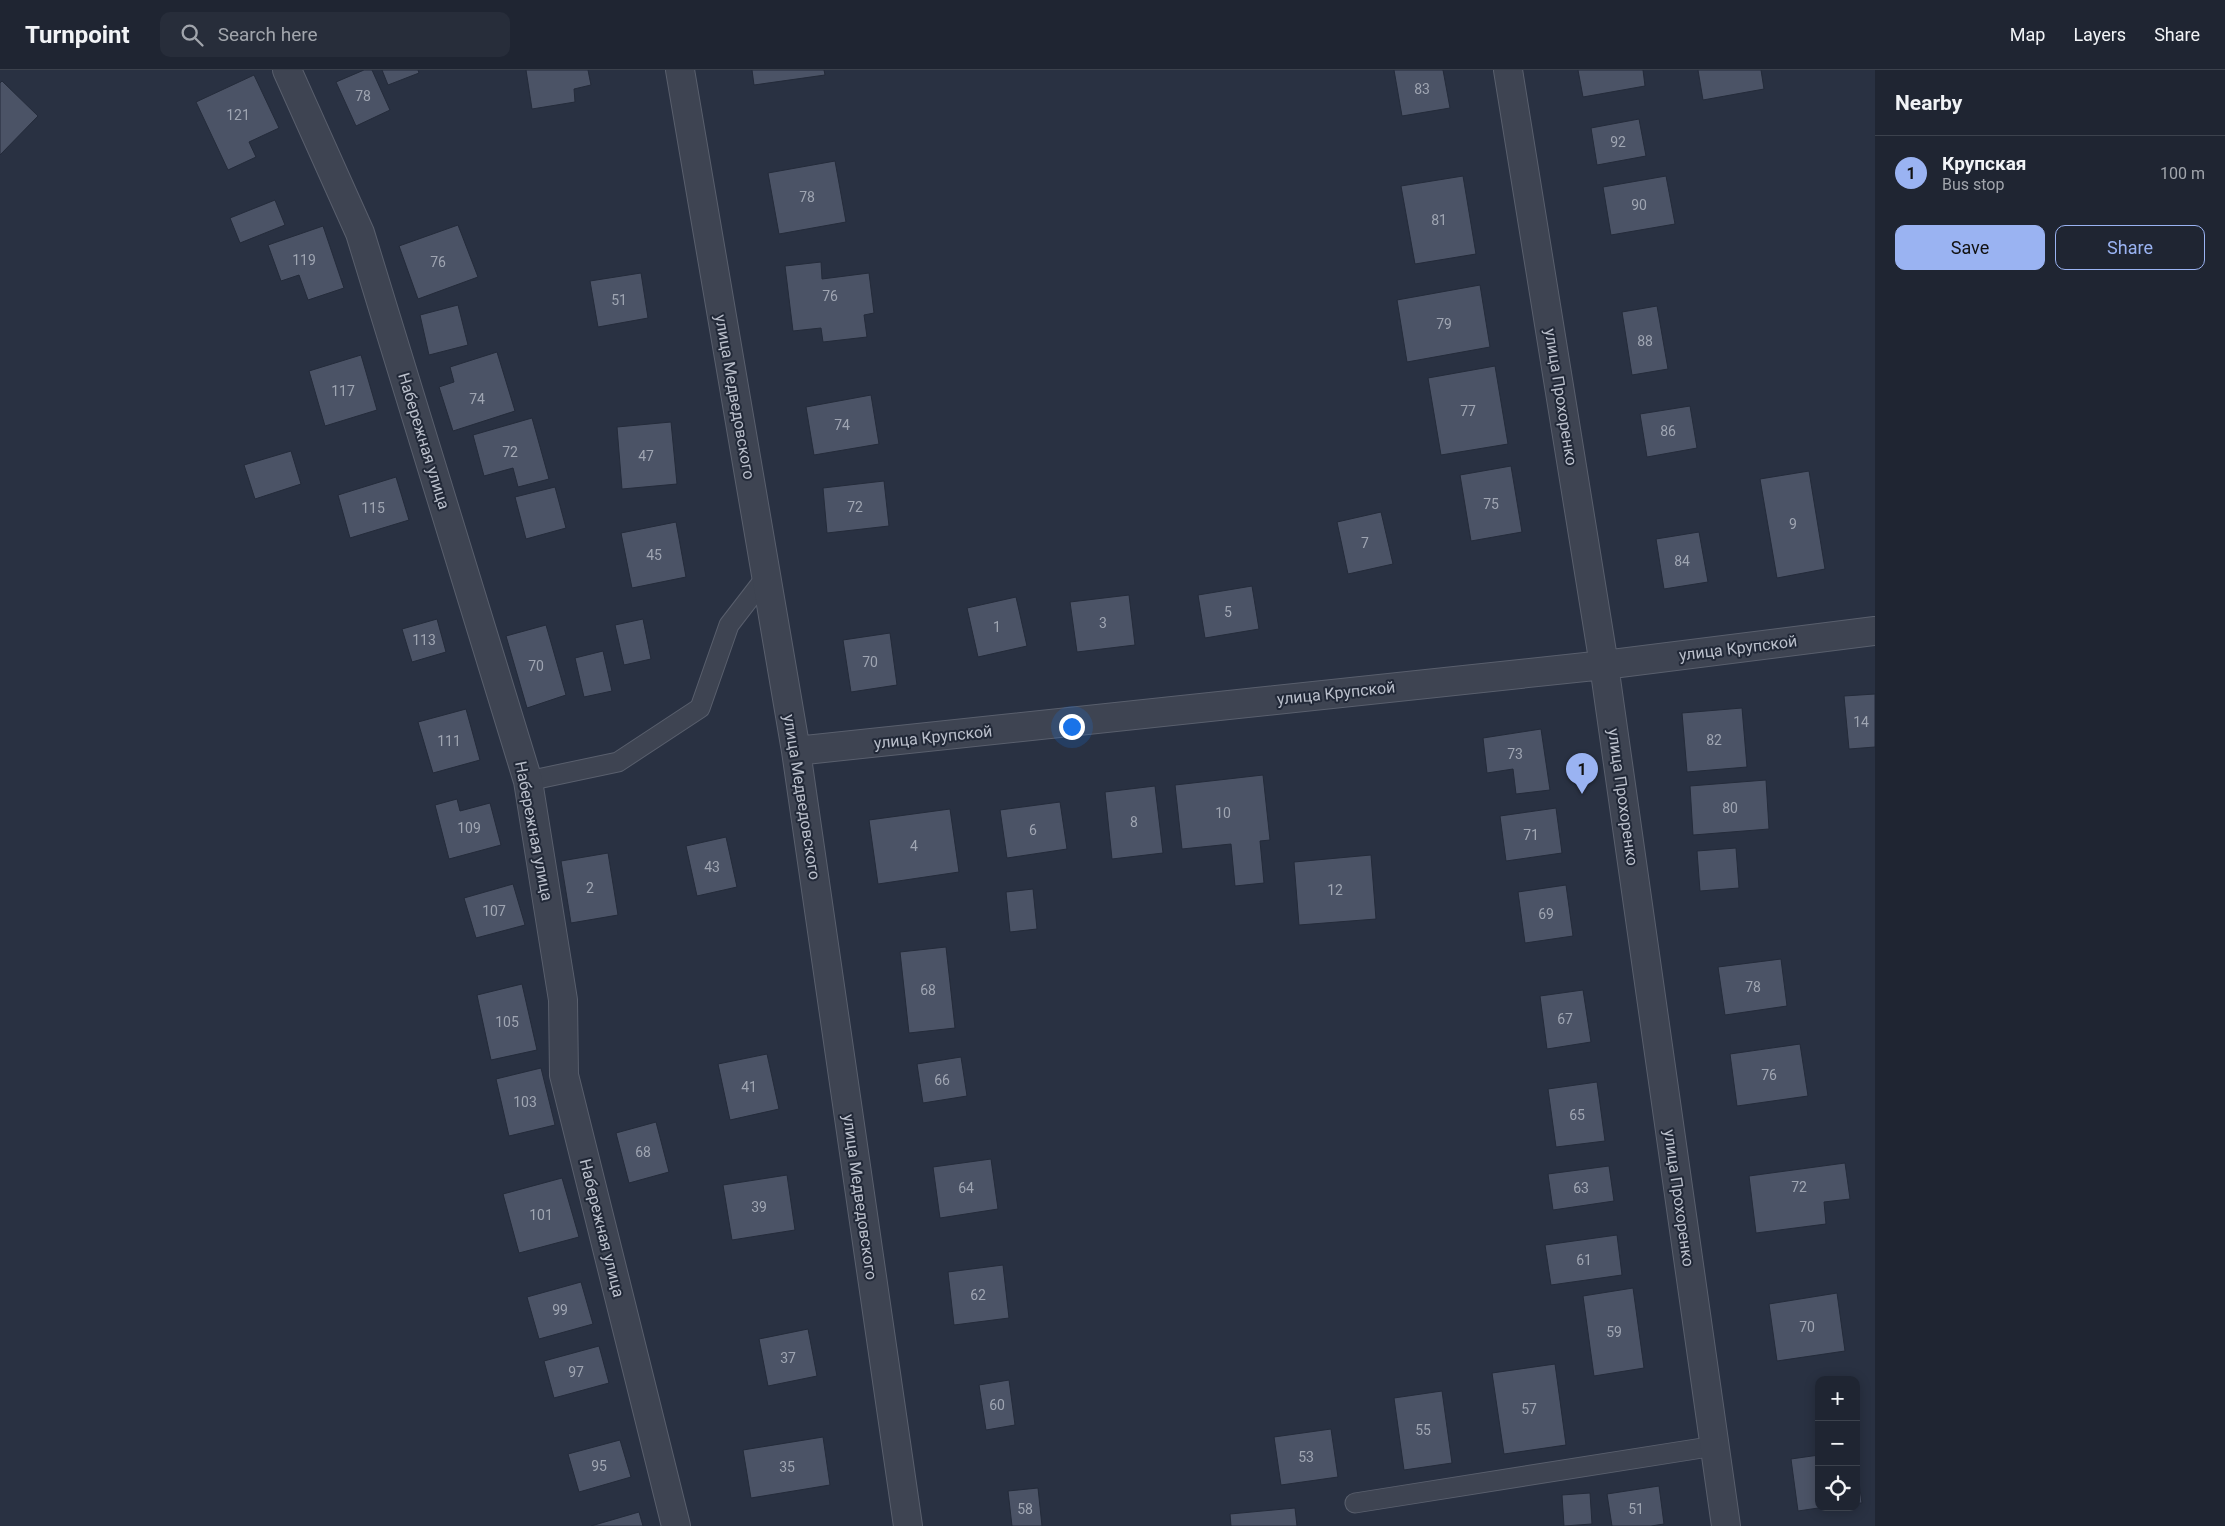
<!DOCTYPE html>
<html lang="en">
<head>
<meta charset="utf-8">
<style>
  body { margin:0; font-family:Roboto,sans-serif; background:#272d3a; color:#f1f3f6 }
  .controls { position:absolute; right:15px; bottom:15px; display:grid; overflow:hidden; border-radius:10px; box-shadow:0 2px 12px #0003 }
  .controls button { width:45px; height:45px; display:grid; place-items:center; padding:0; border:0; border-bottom:1px solid #3c424d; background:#1f2532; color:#f1f3f6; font:25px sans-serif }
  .you { position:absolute; left:1071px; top:656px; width:18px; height:18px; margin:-12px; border:4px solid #fff; border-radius:50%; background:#1a73e8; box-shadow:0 0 0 8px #1a73e833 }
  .badge { display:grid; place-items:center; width:32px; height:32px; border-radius:50%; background:#9ab3f2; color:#111; font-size:16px; font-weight:700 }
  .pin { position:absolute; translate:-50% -41px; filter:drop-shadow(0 1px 2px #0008) }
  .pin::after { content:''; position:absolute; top:26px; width:18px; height:15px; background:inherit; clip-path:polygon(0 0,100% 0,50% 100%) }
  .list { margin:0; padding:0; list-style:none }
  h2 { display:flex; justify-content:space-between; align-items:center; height:65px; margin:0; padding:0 20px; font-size:21px }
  h2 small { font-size:16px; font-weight:400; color:#a1a5ac }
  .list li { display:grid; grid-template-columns:32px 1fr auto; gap:15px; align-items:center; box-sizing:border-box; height:75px; padding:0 20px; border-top:1px solid #3c424d }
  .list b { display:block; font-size:19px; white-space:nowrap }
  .list p { margin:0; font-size:16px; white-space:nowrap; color:#a1a5ac }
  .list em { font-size:16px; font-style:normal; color:#a1a5ac }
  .actions { display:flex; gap:10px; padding:15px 20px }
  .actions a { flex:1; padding:11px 0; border:1px solid #9ab3f2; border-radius:10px; text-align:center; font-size:18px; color:#9ab3f2 }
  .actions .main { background:#9ab3f2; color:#111 }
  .icon { flex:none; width:28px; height:28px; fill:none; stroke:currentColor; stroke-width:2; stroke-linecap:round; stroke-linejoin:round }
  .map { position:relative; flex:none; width:1875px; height:1456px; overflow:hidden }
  header { display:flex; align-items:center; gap:30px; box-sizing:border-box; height:70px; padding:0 25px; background:#1f2532; border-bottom:1px solid #3c424d }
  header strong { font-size:24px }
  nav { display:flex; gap:28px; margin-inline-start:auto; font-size:18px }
  .search { width:350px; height:45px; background:#272d3a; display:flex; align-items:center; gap:12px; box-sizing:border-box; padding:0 18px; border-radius:10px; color:#a1a5ac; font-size:19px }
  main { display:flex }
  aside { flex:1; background:#1f2532 }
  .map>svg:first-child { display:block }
</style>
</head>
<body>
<header>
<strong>Turnpoint</strong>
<div class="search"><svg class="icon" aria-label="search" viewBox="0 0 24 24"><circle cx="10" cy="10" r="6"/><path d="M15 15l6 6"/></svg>Search here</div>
<nav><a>Map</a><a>Layers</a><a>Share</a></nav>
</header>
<main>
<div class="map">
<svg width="1875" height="1456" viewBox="0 0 1875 1456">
  <rect width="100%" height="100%" fill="#293142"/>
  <path fill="#4b5366" stroke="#242b3a" d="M 364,0 L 372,0 L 390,40 L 356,56 L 336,12 Z
    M 382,0 L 418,0 L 419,3 L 388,15 Z
    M 526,0 L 588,0 L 591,15 L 574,19 L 575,32 L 532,39 Z
    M 752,0 L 824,0 L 825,5 L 754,15 Z
    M 1394,0 L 1443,0 L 1450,38 L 1402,46 Z
    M 1578,0 L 1643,0 L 1645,16 L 1583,27 Z
    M 1698,0 L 1761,0 L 1764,19 L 1703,30 Z
    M 254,5 L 279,58 L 249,72 L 256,87 L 228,100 L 196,32 Z
    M 2,11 L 38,46 L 0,85 L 0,13 Z
    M 1639,49 L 1646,86 L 1597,95 L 1591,58 Z
    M 835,91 L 846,152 L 779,164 L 768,103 Z
    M 1463,106 L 1476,184 L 1415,194 L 1401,116 Z
    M 1666,106 L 1675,154 L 1611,165 L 1603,117 Z
    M 275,130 L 285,155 L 240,173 L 230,148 Z
    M 458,155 L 478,207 L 418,229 L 399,176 Z
    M 323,156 L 344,218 L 308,230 L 299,205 L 281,211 L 268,175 Z
    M 821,192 L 822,209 L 869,203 L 874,243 L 864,245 L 867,267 L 823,272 L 821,258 L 793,261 L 785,196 Z
    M 641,203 L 648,248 L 598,257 L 590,211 Z
    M 1480,215 L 1490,277 L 1407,292 L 1397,230 Z
    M 458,235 L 468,275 L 429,285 L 420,245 Z
    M 1657,236 L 1668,299 L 1632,305 L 1622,242 Z
    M 497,282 L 515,341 L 453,361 L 439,317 L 454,312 L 450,297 Z
    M 361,285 L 377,340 L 325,356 L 309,301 Z
    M 1495,296 L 1508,374 L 1441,385 L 1428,308 Z
    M 871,325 L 879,374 L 814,385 L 806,337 Z
    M 1690,336 L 1697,378 L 1647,387 L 1640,344 Z
    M 532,348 L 549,409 L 518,417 L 513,398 L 484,406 L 473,365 Z
    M 671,352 L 677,414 L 622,419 L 617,357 Z
    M 291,381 L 301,414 L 255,429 L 244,395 Z
    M 1511,396 L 1522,462 L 1471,471 L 1460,405 Z
    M 1809,401 L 1825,499 L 1777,508 L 1760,409 Z
    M 396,407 L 409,450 L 350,468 L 338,425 Z
    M 884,411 L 889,456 L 827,463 L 823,418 Z
    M 555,417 L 566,458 L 526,469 L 515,427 Z
    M 1381,442 L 1393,494 L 1348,504 L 1337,452 Z
    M 676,452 L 686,507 L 632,518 L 621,463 Z
    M 1699,462 L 1708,512 L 1664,519 L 1656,469 Z
    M 1252,516 L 1259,559 L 1205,568 L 1198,525 Z
    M 1129,525 L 1135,575 L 1077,582 L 1070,532 Z
    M 1016,527 L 1027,576 L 978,587 L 967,538 Z
    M 437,549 L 446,582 L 412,592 L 402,559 Z
    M 643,549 L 651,589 L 624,595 L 615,555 Z
    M 546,555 L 566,625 L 527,638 L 506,566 Z
    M 890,563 L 897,615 L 851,622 L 843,570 Z
    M 603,581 L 612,621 L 584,627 L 575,588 Z
    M 1875,624 L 1875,677 L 1849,679 L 1844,626 Z
    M 1742,638 L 1747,697 L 1687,702 L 1682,643 Z
    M 466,639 L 480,690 L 433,703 L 418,652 Z
    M 1541,659 L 1550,720 L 1516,724 L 1513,699 L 1487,703 L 1483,668 Z
    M 1263,705 L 1270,770 L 1260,771 L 1264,813 L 1235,816 L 1231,774 L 1182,779 L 1175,715 Z
    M 1766,710 L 1769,759 L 1693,765 L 1690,716 Z
    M 1155,716 L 1163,783 L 1112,789 L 1105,722 Z
    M 457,729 L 460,741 L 490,733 L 501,775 L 449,789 L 435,735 Z
    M 1060,732 L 1067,779 L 1007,788 L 1000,740 Z
    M 1556,738 L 1562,783 L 1506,791 L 1500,746 Z
    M 950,739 L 959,802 L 878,814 L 869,750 Z
    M 726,767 L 737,817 L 697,826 L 686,776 Z
    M 1736,778 L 1739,818 L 1700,821 L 1697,781 Z
    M 608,783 L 618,845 L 571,853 L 561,791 Z
    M 1371,785 L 1376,849 L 1299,855 L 1294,792 Z
    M 513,814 L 525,855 L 476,868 L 464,828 Z
    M 1566,815 L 1573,866 L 1525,873 L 1518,822 Z
    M 1033,819 L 1037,859 L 1010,862 L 1006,822 Z
    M 946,877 L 955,958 L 909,963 L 900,882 Z
    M 1781,889 L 1787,936 L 1725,945 L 1718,897 Z
    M 522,914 L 537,980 L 491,990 L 477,925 Z
    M 1583,920 L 1591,972 L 1547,979 L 1540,926 Z
    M 1800,974 L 1808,1026 L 1737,1036 L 1730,984 Z
    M 767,984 L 779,1039 L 730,1050 L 718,994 Z
    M 961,987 L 967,1026 L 923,1033 L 917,994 Z
    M 541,998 L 555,1055 L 509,1066 L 496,1009 Z
    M 1597,1012 L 1605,1071 L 1556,1077 L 1548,1019 Z
    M 656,1052 L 669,1102 L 629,1113 L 616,1063 Z
    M 991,1089 L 998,1139 L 940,1148 L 933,1097 Z
    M 1845,1093 L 1850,1129 L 1824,1132 L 1826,1154 L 1756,1163 L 1749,1106 Z
    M 1609,1096 L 1614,1131 L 1553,1140 L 1548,1104 Z
    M 787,1105 L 795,1160 L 732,1170 L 723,1115 Z
    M 562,1108 L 579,1167 L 519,1183 L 503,1124 Z
    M 1617,1165 L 1622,1205 L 1551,1215 L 1545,1175 Z
    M 1003,1195 L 1009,1248 L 954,1255 L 948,1202 Z
    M 581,1212 L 593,1254 L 539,1269 L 527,1227 Z
    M 1633,1218 L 1644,1298 L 1594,1306 L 1583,1226 Z
    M 1837,1223 L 1845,1281 L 1777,1291 L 1769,1234 Z
    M 808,1259 L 817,1306 L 768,1316 L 759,1269 Z
    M 599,1276 L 609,1313 L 554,1328 L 544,1291 Z
    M 1555,1294 L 1566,1375 L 1504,1384 L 1492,1303 Z
    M 1009,1310 L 1015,1355 L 986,1360 L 979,1315 Z
    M 1442,1321 L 1452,1393 L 1404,1400 L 1394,1328 Z
    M 1331,1359 L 1338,1407 L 1281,1415 L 1274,1367 Z
    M 823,1367 L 830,1415 L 751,1428 L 743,1380 Z
    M 620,1370 L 631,1407 L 579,1422 L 568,1384 Z
    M 1819,1385 L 1819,1437 L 1825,1437 L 1798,1441 L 1791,1389 Z
    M 1856,1392 L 1862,1433 L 1856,1433 Z
    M 1659,1416 L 1664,1454 L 1651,1456 L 1612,1456 L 1607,1424 Z
    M 1038,1418 L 1042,1456 L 1012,1456 L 1008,1421 Z
    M 1590,1423 L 1592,1454 L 1564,1456 L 1562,1425 Z
    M 1295,1438 L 1297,1456 L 1231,1456 L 1230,1444 Z
    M 639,1442 L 643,1456 L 591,1456 Z"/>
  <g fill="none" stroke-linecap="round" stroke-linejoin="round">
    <defs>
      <path id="service" d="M 528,711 L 618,692 L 700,638 L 729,555 L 766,507
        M 1355,1433 L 1715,1376"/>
      <path id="minor" d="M 287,0 L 360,163 L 528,711 L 563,930 L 564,1005 L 676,1456
        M 680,0 L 796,681 L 908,1456
        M 1508,0 L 1604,595 L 1726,1456
        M 796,681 L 1604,595 L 1875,561"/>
    </defs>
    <use href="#service" stroke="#595f6d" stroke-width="21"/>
    <use href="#minor" stroke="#595f6d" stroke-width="30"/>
    <use href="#service" stroke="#3e4452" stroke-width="19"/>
    <use href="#minor" stroke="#3e4452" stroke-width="28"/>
  </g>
  <g text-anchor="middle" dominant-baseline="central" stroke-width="4" stroke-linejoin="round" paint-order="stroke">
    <g font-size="14" fill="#9fa5b2">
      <text x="1422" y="19">83</text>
      <text x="363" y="26">78</text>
      <text x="238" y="45">121</text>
      <text x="1618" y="72">92</text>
      <text x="807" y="127">78</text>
      <text x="1639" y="135">90</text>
      <text x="1439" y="150">81</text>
      <text x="304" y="190">119</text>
      <text x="438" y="192">76</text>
      <text x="830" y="226">76</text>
      <text x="619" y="230">51</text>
      <text x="1444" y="254">79</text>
      <text x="1645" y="271">88</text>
      <text x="343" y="321">117</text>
      <text x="477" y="329">74</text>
      <text x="1468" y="341">77</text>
      <text x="842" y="355">74</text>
      <text x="1668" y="361">86</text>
      <text x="510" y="382">72</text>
      <text x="646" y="386">47</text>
      <text x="1491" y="434">75</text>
      <text x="855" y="437">72</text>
      <text x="373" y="438">115</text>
      <text x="1793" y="454">9</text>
      <text x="1365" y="473">7</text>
      <text x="654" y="485">45</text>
      <text x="1682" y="491">84</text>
      <text x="1228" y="542">5</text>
      <text x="1103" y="553">3</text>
      <text x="997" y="557">1</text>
      <text x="424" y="570">113</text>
      <text x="870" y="592">70</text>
      <text x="536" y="596">70</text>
      <text x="1861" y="652">14</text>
      <text x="1714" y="670">82</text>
      <text x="449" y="671">111</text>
      <text x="1515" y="684">73</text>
      <text x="1730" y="738">80</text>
      <text x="1223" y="743">10</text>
      <text x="1134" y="752">8</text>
      <text x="469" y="758">109</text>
      <text x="1033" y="760">6</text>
      <text x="1531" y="765">71</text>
      <text x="914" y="776">4</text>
      <text x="712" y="797">43</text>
      <text x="590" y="818">2</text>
      <text x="1335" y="820">12</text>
      <text x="494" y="841">107</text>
      <text x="1546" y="844">69</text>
      <text x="1753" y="917">78</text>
      <text x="928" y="920">68</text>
      <text x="1565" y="949">67</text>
      <text x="507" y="952">105</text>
      <text x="1769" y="1005">76</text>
      <text x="942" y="1010">66</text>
      <text x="749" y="1017">41</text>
      <text x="525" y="1032">103</text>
      <text x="1577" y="1045">65</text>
      <text x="643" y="1082">68</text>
      <text x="1799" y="1117">72</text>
      <text x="966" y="1118">64</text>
      <text x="1581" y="1118">63</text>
      <text x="759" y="1137">39</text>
      <text x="541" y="1145">101</text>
      <text x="1584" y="1190">61</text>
      <text x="978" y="1225">62</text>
      <text x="560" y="1240">99</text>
      <text x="1807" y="1257">70</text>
      <text x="1614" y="1262">59</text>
      <text x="788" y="1288">37</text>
      <text x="576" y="1302">97</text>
      <text x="997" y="1335">60</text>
      <text x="1529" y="1339">57</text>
      <text x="1423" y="1360">55</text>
      <text x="1306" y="1387">53</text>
      <text x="599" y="1396">95</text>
      <text x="787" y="1397">35</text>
      <text x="1025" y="1439">58</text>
      <text x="1636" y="1439">51</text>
    </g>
    <g font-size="16" fill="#bbc0cc" stroke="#222938">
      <text transform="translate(735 327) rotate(80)">улица Медведовского</text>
      <text transform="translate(1561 327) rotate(81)">улица Прохоренко</text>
      <text transform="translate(424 371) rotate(73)">Набережная улица</text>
      <text transform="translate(1738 578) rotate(-7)">улица Крупской</text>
      <text transform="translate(1336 623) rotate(-6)">улица Крупской</text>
      <text transform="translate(933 667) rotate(-6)">улица Крупской</text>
      <text transform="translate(802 727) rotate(81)">улица Медведовского</text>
      <text transform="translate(1623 727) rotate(82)">улица Прохоренко</text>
      <text transform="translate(534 761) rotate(79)">Набережная улица</text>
      <text transform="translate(860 1127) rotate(82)">улица Медведовского</text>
      <text transform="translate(1679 1128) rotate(82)">улица Прохоренко</text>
      <text transform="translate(602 1158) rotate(76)">Набережная улица</text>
    </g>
  </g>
</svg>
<div class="controls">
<button>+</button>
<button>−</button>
<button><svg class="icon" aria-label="locate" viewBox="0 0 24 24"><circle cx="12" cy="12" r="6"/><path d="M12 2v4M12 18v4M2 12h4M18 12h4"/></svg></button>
</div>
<div class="you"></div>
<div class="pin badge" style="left:1582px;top:724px">1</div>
</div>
<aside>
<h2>Nearby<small></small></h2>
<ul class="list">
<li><span class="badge">1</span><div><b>Крупская</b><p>Bus stop</p></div><em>100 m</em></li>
</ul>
<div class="actions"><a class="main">Save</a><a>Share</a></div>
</aside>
</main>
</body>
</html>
